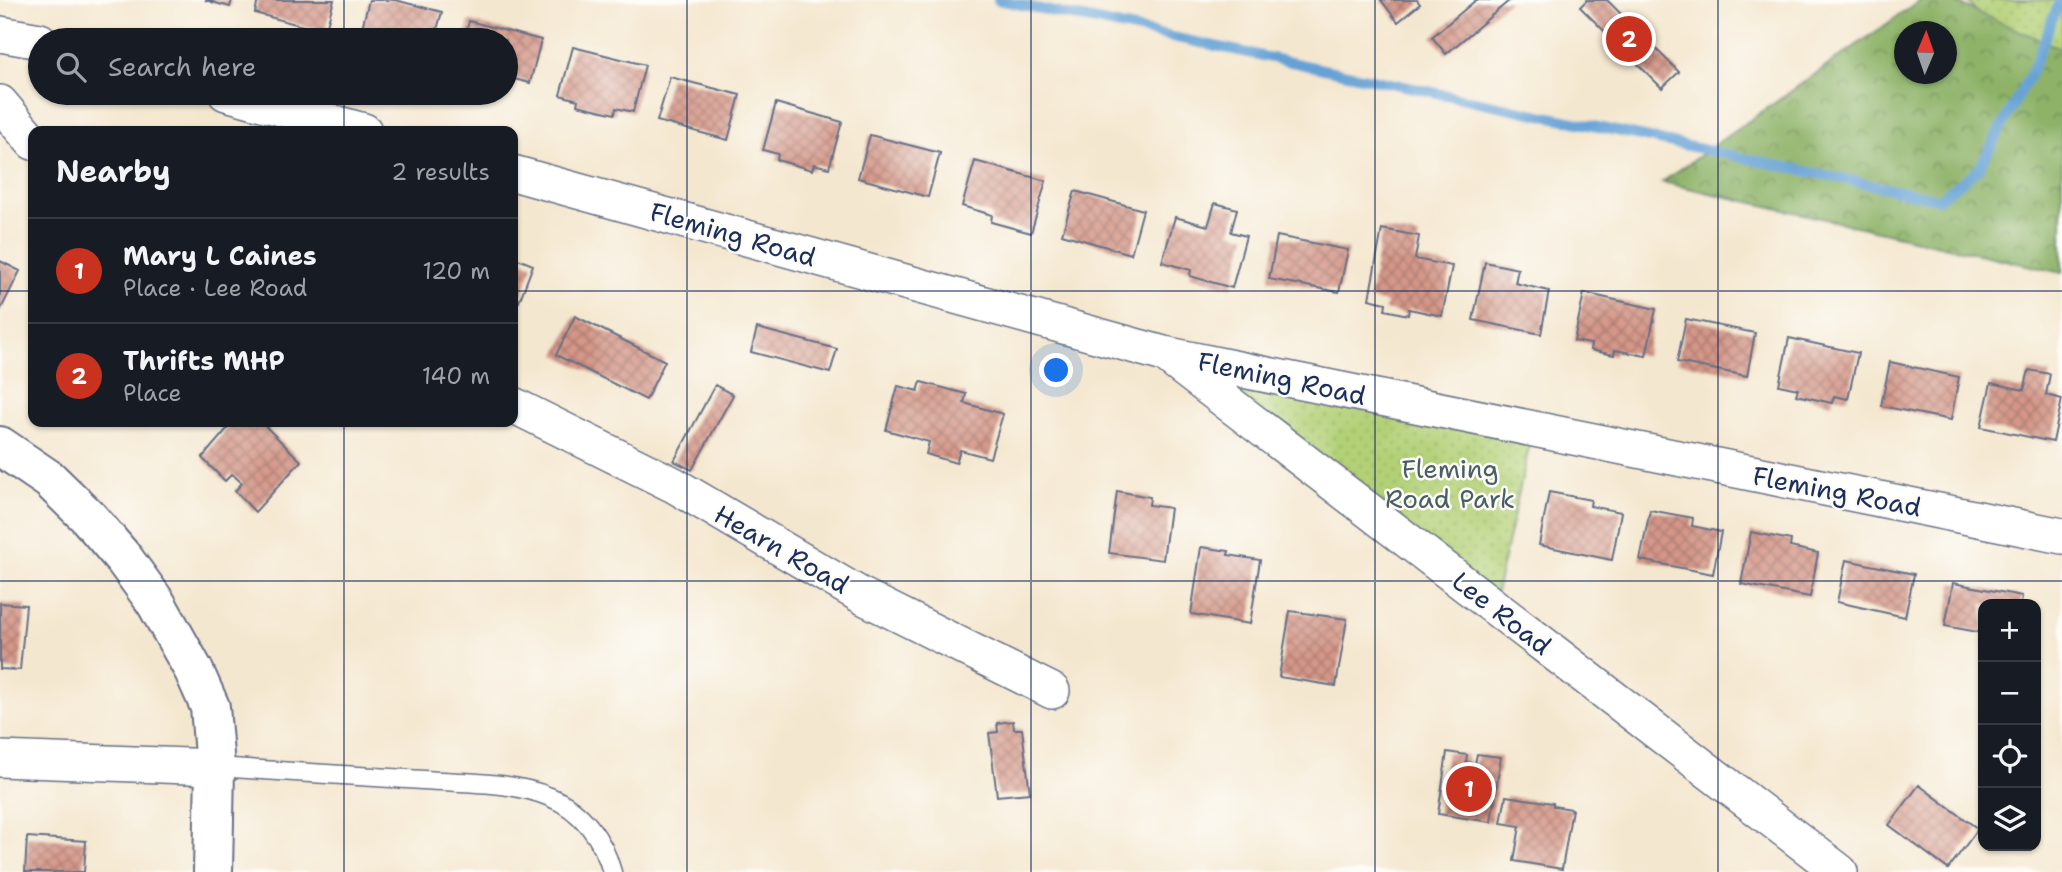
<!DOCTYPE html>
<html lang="en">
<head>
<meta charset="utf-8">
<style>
  body { margin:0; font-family:"Shantell Sans",sans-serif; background:#242831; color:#f1f3f6 }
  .controls { position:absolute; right:21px; bottom:21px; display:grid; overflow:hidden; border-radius:14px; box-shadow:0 2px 5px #0004 }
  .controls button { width:63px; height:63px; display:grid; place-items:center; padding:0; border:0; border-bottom:2px solid #363941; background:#171b24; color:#f1f3f6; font:35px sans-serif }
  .compass { position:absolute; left:1894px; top:21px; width:63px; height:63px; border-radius:50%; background:#171b24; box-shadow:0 2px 5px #0004; rotate:2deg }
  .you { position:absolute; left:1057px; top:371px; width:24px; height:24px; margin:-18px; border:5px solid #fff; border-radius:50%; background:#1a73e8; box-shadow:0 0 0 10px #1a73e833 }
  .badge { display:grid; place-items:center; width:46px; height:46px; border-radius:50%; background:#c8321e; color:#fff; font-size:23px; font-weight:700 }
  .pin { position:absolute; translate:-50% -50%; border:4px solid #fff; box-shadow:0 2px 7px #0006 }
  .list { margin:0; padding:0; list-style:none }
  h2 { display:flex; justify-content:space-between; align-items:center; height:91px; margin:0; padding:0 28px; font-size:30px }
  h2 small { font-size:23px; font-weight:400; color:#9ea1a6 }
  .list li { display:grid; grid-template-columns:46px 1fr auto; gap:21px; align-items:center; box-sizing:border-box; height:105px; padding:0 28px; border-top:2px solid #363941 }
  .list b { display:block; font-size:26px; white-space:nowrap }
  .list p { margin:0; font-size:23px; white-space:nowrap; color:#9ea1a6 }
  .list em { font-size:23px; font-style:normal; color:#9ea1a6 }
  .icon { flex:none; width:38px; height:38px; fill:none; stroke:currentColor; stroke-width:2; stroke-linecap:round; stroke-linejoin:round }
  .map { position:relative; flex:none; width:2062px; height:872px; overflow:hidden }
  .search { position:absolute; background:#171b24; box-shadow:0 2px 5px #0004; left:28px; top:28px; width:490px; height:77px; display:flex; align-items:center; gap:18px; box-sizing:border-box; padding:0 24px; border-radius:38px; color:#9ea1a6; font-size:26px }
  .panel { position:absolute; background:#171b24; box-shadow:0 2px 5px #0004; left:28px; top:126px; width:490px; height:301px; border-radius:14px }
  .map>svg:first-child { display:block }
</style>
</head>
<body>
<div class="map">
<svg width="2062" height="872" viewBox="0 0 2062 872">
  <defs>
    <pattern id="forest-crowns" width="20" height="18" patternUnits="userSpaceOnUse" patternTransform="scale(1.75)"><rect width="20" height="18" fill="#8db267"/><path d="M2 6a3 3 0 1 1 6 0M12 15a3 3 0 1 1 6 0" fill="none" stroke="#729158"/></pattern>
    <pattern id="park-dots" width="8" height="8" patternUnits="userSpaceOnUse" patternTransform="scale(1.75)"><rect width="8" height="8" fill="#b2d076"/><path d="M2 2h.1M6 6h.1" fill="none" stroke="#98b368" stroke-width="1.8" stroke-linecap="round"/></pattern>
    <pattern id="building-cross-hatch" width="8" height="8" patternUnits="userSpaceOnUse" patternTransform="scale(1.75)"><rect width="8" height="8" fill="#d59788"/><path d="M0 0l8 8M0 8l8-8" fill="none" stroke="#ac7c72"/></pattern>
  </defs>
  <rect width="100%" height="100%" fill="#fdfcf7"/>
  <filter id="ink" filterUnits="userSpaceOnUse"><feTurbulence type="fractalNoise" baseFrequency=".0143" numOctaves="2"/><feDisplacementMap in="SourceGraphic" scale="14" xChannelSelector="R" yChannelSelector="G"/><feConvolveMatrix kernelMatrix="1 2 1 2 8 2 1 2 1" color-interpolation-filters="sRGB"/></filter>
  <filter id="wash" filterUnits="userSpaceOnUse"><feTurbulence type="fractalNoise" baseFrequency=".00686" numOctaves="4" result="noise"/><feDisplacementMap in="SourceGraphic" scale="28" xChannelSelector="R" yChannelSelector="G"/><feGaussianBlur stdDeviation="1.57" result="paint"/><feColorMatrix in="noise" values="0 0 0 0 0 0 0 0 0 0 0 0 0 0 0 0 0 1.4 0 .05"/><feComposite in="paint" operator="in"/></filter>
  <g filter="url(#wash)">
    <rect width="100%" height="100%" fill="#f4e7cf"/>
    <path fill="url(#forest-crowns)" stroke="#547062" stroke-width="2" fill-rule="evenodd" d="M 1921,0 L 1951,0 L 2062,48 L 2062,273 L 1662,182 ZM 1904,32 L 1946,32 L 1946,74 L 1904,74 Z"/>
    <path fill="url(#park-dots)" stroke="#66806a" stroke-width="2" d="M 1968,0 L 2062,0 L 2062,49 L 1976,12 Z
      M 1219,365 L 1533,430 L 1493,606 L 1210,386 Z"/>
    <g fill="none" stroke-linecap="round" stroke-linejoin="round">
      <path stroke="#65a1d5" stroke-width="10" d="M 998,0 L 1938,199 L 1978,170 L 2031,73 L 2060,0"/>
    </g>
    <g id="blocks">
      <path fill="url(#building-cross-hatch)" d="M 205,0 L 232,0 L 230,7 Z
        M 258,0 L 334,0 L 325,32 L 255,13 Z
        M 369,0 L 395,0 L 442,12 L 434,40 L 359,40 Z
        M 1381,0 L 1417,0 L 1420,4 L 1398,22 Z
        M 1476,0 L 1510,0 L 1446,54 L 1432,37 Z
        M 1587,0 L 1607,0 L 1679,72 L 1662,88 L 1580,7 Z
        M 469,21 L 541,40 L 530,83 L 506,77 L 506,40 L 464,40 Z
        M 573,47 L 645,65 L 633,112 L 616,108 L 615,114 L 577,105 L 578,100 L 560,95 Z
        M 670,77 L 740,95 L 728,140 L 657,121 Z
        M 776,103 L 842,122 L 829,168 L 814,164 L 812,170 L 777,160 L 778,154 L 763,150 Z
        M 870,135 L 940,153 L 928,197 L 858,178 Z
        M 975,161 L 1046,181 L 1031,233 L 991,222 L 992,215 L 962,206 Z
        M 1075,191 L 1143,210 L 1131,254 L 1062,234 Z
        M 1215,203 L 1237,209 L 1231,232 L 1246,236 L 1232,288 L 1190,276 L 1191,270 L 1162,262 L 1175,217 L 1208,226 Z
        M 1382,229 L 1419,236 L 1415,259 L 1452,266 L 1442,316 L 1409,309 L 1408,315 L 1385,310 L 1386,303 L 1369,299 Z
        M 1277,236 L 1348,250 L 1339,292 L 1269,279 Z
        M 513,257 L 533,265 L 519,302 L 513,299 Z
        M 0,261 L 20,271 L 0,311 Z
        M 1485,262 L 1518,269 L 1515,283 L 1549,291 L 1541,334 L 1473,320 Z
        M 1584,293 L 1656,309 L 1646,356 L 1615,350 L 1614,355 L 1590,350 L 1591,344 L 1574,341 Z
        M 575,316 L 665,361 L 646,400 L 556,355 Z
        M 1686,319 L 1755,333 L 1747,376 L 1677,362 Z
        M 757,328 L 837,349 L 830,373 L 751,352 Z
        M 1789,338 L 1858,353 L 1848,399 L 1834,396 L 1832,403 L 1796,395 L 1798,389 L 1779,385 Z
        M 1890,362 L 1959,377 L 1951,420 L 1881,406 Z
        M 2029,370 L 2050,374 L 2046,395 L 2062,399 L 2053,442 L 1981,427 L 1991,383 L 2024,390 Z
        M 921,382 L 966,394 L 964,403 L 1003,414 L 990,458 L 960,450 L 956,463 L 926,454 L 929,442 L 886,430 L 898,386 L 918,391 Z
        M 715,385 L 733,395 L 692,470 L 674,461 Z
        M 233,422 L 261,422 L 301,461 L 255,512 L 235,491 L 242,483 L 232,474 L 225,481 L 202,458 Z
        M 1117,491 L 1150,497 L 1149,505 L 1170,508 L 1163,560 L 1109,553 Z
        M 1549,492 L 1591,500 L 1590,506 L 1621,512 L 1612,560 L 1539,545 Z
        M 1650,510 L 1693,518 L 1692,526 L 1721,532 L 1713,574 L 1640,560 Z
        M 1751,532 L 1791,540 L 1790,547 L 1818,553 L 1810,597 L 1741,584 Z
        M 1201,547 L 1229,551 L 1228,555 L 1260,560 L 1250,624 L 1191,614 Z
        M 1846,560 L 1914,574 L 1905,617 L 1837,602 Z
        M 1953,583 L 2022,596 L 2021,604 L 1983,604 L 1983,633 L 1945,626 Z
        M 0,603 L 26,605 L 20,670 L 0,669 Z
        M 1290,611 L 1347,619 L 1336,686 L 1279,677 Z
        M 1013,721 L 1014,729 L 1022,729 L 1030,793 L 997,796 L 989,733 L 998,732 L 997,723 Z
        M 1447,752 L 1467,755 L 1466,762 L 1475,764 L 1477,754 L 1501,757 L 1491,822 L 1438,814 Z
        M 1919,785 L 1978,829 L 1948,869 L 1889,825 Z
        M 1506,796 L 1553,803 L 1553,806 L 1572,809 L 1562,869 L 1514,861 L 1520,826 L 1501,823 Z
        M 27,837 L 86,841 L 84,872 L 25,872 Z"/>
    </g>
  </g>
  <g filter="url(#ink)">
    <use href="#blocks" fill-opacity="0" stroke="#676f86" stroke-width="2"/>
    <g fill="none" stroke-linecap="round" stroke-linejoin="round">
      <defs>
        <path id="service" d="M 215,767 C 285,771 354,776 423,780 C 464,783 511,781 550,797 C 582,810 603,839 612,872"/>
        <path id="minor" d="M 0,34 L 40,41
          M 226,93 L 364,131
          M 0,103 L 33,142
          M 513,173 L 1164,354 L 2062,536
          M 1171,359 L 1840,872
          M 513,405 L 674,485 L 862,596 L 1052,691
          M 0,759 L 215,767"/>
        <path id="tertiary" d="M 0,446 L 50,480 L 89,518 L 124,559 L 156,603 L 194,671 L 210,707 L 215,767 L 213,872"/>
      </defs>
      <use href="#service" stroke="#676f86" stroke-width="21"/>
      <use href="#minor" stroke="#676f86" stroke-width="38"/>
      <use href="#tertiary" stroke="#676f86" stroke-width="42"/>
      <use href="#service" stroke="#fff" stroke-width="18"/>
      <use href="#minor" stroke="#fff" stroke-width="35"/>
      <use href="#tertiary" stroke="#fff" stroke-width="38"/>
    </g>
  </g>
  <path fill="none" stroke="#1b2f5e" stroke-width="2" stroke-opacity="0.55" d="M 344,0 L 344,40M 687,0 L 687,872M 1031,0 L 1031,872M 1375,0 L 1375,872M 1718,0 L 1718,872M 344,93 L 344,131M 0,291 L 33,291M 513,291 L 2062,291M 344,422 L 344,872M 0,581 L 2062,581"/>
  <g text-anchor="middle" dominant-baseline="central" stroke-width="5" stroke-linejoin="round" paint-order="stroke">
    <g font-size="26" fill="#1b2f5e" stroke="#fdfcf7">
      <text transform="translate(733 234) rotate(16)">Fleming Road</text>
      <text transform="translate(1282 378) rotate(12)">Fleming Road</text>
      <text transform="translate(1837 491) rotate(11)">Fleming Road</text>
      <text transform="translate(782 549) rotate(30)">Hearn Road</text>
      <text transform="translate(1502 613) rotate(38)">Lee Road</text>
    </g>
    <g font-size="26" fill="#485f65" stroke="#fdfcf7">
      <text x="1450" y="468">Fleming<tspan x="1450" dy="30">Road Park</tspan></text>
    </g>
  </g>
</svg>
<div class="controls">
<button>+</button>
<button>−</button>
<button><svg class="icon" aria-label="locate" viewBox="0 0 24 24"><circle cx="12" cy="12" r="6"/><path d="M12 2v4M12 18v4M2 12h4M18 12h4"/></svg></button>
<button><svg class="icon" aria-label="layers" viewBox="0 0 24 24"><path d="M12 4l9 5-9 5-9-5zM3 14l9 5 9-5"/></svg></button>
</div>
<svg class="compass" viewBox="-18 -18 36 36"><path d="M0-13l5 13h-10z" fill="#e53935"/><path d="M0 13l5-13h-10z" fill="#9ea1a6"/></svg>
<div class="you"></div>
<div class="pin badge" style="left:1469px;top:789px">1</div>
<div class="pin badge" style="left:1629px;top:39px">2</div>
<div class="search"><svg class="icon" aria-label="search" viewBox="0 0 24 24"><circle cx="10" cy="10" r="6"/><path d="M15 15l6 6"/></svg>Search here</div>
<section class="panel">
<h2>Nearby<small>2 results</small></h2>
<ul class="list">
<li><span class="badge">1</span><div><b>Mary L Caines</b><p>Place · Lee Road</p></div><em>120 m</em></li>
<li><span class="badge">2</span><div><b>Thrifts MHP</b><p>Place</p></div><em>140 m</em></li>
</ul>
</section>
</div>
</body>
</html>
